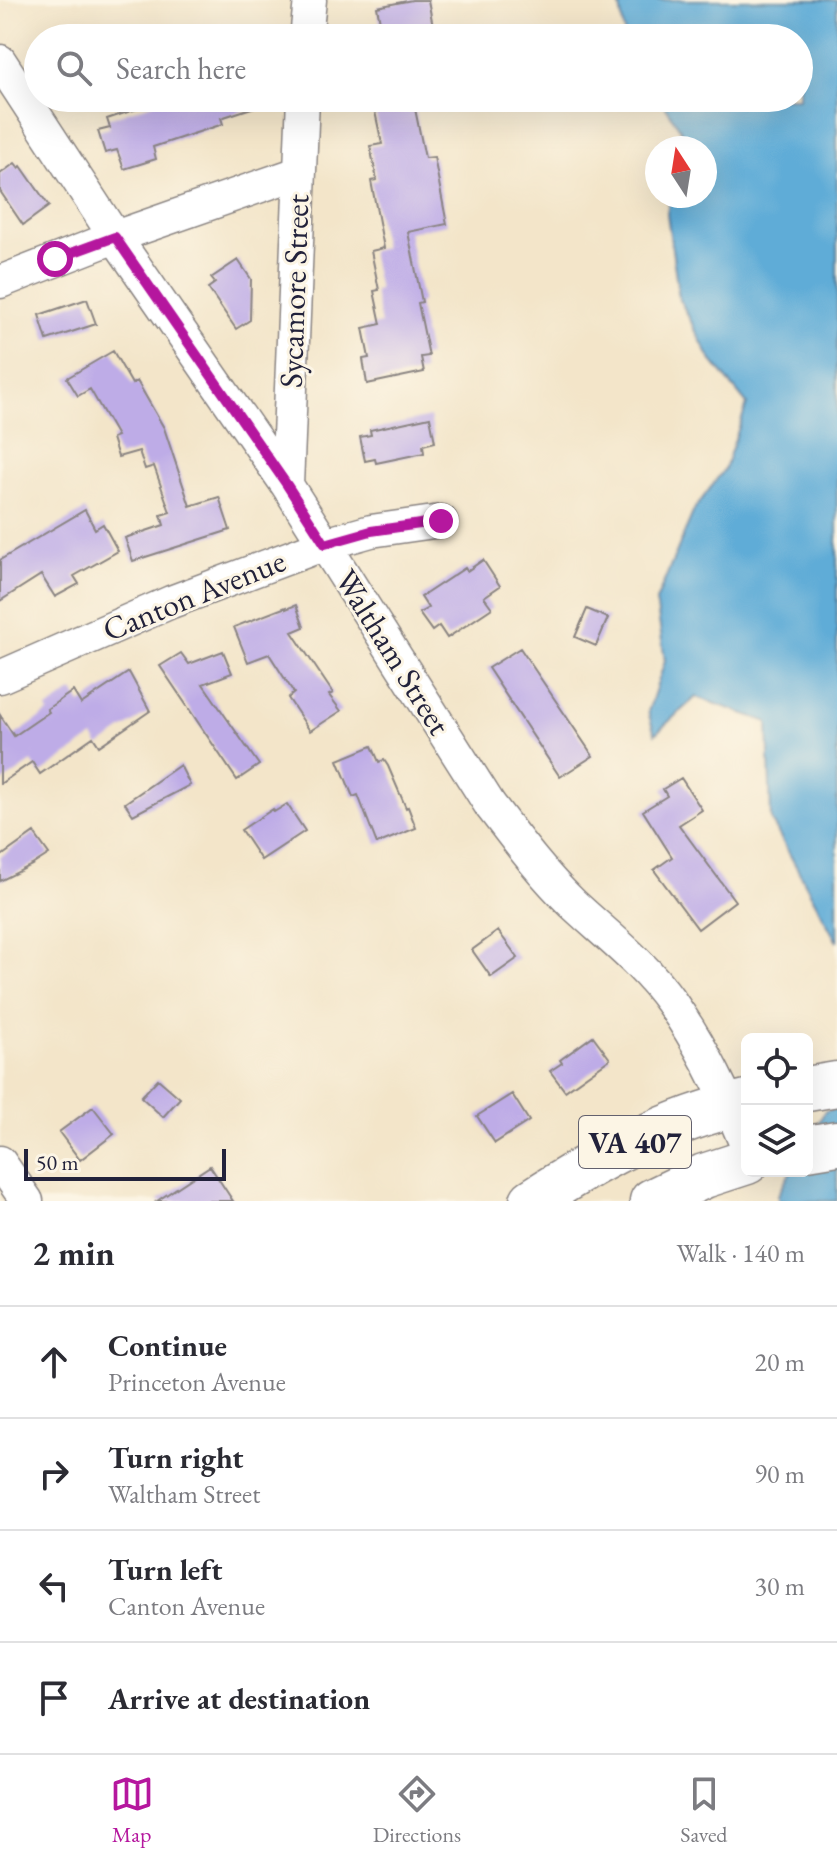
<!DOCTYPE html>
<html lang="en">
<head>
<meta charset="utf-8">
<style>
  body { margin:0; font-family:"EB Garamond",serif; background:#f2f2f3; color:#2b2b33 }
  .controls { position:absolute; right:24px; bottom:24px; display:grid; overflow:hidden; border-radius:12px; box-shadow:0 8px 32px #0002 }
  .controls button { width:72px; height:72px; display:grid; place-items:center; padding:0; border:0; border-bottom:2px solid #e1e1e2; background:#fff; color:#2b2b33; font:40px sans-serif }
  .compass { position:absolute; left:645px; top:136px; width:72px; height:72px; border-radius:50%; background:#fff; box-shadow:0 8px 32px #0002; rotate:348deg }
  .scale { position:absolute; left:24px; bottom:20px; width:202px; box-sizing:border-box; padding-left:8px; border:4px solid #22223b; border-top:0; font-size:22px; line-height:28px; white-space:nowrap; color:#22223b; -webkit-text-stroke:6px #fcf5e5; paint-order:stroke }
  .stop { position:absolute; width:24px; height:24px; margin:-18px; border:6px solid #b5179e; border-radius:50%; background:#fff }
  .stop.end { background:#b5179e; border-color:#fff; box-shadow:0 2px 8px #0008 }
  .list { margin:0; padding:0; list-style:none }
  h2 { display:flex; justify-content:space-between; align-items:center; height:104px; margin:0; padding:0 32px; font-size:34px }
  h2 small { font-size:26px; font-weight:400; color:#7c7c81 }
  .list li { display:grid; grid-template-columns:52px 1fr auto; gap:24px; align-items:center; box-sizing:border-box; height:112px; padding:0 32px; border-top:2px solid #e1e1e2 }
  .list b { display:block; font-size:30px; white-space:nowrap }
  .list p { margin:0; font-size:26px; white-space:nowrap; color:#7c7c81 }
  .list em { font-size:26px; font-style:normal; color:#7c7c81 }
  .icon { flex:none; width:44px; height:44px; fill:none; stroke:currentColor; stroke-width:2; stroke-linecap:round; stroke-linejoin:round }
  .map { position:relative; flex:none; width:837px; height:1201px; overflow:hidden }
  .search { position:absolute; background:#fff; box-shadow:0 8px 32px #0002; left:24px; right:24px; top:24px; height:88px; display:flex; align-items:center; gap:20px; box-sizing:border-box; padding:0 28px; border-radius:44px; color:#7c7c81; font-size:30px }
  .sheet { height:552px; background:#fff }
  nav { display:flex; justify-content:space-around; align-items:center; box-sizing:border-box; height:112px; border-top:2px solid #e1e1e2; background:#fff; font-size:22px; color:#7c7c81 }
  nav a { display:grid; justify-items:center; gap:4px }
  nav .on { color:#b5179e }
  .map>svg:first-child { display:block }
</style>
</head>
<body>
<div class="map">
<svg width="837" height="1201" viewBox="0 0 837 1201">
  <rect width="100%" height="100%" fill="#fcf5e5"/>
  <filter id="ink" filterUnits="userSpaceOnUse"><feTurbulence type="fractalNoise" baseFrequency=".0125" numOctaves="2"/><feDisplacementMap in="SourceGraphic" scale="16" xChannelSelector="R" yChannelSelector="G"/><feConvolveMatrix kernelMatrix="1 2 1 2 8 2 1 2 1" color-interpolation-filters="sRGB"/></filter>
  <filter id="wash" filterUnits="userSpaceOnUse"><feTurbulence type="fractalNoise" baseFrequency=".006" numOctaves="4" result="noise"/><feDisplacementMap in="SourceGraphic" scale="32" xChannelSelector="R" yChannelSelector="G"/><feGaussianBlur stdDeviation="1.8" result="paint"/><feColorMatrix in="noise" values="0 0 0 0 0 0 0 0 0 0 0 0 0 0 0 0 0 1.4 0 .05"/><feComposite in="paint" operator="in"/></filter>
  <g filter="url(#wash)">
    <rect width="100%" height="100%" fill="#f3e5c9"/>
    <path fill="#5eacd7" stroke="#406789" stroke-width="2" d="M 619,0 L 837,0 L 837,942 L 771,820 L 768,722 L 696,697 L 655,734 L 648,712 L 665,661 L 656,601 L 694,510 L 725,468 L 747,404 L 709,357 L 679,298 L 667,214 L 670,196 L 705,196 L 705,148 L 678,148 L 681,130 L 659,98 L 799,98 L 799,38 L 625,38 Z
      M 837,1108 L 837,1201 L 778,1201 L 778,1195 L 791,1171 L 807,1171 L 807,1143 L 825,1111 Z"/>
    <g id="blocks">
      <path fill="#beace7" d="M 412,0 L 428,0 L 433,26 L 383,37 L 377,7 Z
        M 153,98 L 267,98 L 267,103 L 221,118 L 223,124 L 153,147 L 156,159 L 124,169 L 117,150 L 105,153 L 98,131 L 110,128 L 107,119 L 155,103 Z
        M 413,99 L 425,158 L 434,157 L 447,224 L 408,232 L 422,302 L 418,303 L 429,356 L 421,357 L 424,372 L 367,384 L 363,359 L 369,358 L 363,328 L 381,324 L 374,291 L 379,290 L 371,251 L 384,248 L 371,181 L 377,180 L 370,146 L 382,144 L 374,107 Z
        M 15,163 L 19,168 L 21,166 L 49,206 L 23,225 L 0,191 L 0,174 Z
        M 238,260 L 251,279 L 250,320 L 236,329 L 208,288 L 215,283 L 211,278 Z
        M 87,299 L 96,324 L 47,340 L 39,315 Z
        M 113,351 L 132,384 L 137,381 L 164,428 L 190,506 L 219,497 L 230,530 L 133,561 L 125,538 L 164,525 L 161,515 L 170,512 L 154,466 L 145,469 L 139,451 L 118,457 L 112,438 L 117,436 L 90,389 L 78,396 L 67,378 Z
        M 430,417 L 435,442 L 423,445 L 424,453 L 376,463 L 375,459 L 365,461 L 360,437 L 371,435 L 370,430 Z
        M 85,510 L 95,529 L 103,524 L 118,551 L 74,576 L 79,584 L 55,597 L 41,575 L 0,601 L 0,560 Z
        M 483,560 L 500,586 L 484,597 L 492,608 L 447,638 L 439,626 L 432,631 L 419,613 L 428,608 L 421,597 L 465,568 L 467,571 Z
        M 296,605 L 304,627 L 292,632 L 333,693 L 329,695 L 341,711 L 310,731 L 288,698 L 294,693 L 269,654 L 248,662 L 234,627 L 286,607 L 286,609 Z
        M 587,609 L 608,618 L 596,646 L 575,637 Z
        M 520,648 L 593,756 L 560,777 L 488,668 Z
        M 223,651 L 232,673 L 203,684 L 259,765 L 237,780 L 160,666 L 181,653 L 189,664 Z
        M 129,672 L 150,711 L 99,746 L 93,737 L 40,774 L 32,762 L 0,784 L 0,715 L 14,736 L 49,712 L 47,709 L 73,691 L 81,704 Z
        M 372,746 L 379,762 L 384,760 L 388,766 L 406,808 L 408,807 L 416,828 L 377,844 L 358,795 L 353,797 L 338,760 Z
        M 180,765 L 190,785 L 133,815 L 125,803 Z
        M 681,778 L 702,810 L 679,825 L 735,901 L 698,929 L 654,870 L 672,857 L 643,811 L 667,796 L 663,789 Z
        M 287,804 L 305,831 L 261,860 L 241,830 L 273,809 L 274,812 Z
        M 34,833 L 49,854 L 32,865 L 0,881 L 0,857 Z
        M 498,931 L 518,958 L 491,977 L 472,950 Z
        M 593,1036 L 610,1059 L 565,1091 L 550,1071 L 562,1063 L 560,1060 Z
        M 158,1079 L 180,1098 L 163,1117 L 141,1097 Z
        M 512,1094 L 529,1121 L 495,1143 L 477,1116 Z
        M 93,1107 L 114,1134 L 80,1160 L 59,1132 Z
        M 210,1166 L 233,1201 L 157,1201 Z"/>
    </g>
  </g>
  <g filter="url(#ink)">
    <use href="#blocks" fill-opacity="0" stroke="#8a8482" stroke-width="2"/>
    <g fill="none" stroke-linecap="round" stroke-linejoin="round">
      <defs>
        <path id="minor" d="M 306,38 L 310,0
          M 0,61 L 115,237 L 287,485 L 490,805 C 516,839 541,873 572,903 C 606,935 644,963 671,1002 C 703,1047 726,1096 747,1147
          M 0,282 L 115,237 L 298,173
          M 287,485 L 303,98
          M 0,677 L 171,602 L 325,544 L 371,531 L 441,521
          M 0,1162 L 27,1201"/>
        <path id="primary" d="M 807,1089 L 837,1084
          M 807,1148 L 837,1143
          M 532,1201 C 598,1158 669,1119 747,1102
          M 652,1201 L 704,1176 L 747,1162"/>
      </defs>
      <use href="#minor" stroke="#8a8482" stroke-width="35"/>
      <use href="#primary" stroke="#8a8482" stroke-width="47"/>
      <use href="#minor" stroke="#fff" stroke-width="32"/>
      <use href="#primary" stroke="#fff" stroke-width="44"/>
    </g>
  </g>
  <g fill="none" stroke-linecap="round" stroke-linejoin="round" filter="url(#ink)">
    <path stroke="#b5179e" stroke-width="10" d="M 55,259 L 115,237 L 287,485 L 325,544 L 371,531 L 441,521"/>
  </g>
  <g text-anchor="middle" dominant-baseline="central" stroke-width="6" stroke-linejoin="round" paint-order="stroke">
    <rect fill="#fcf5e5" stroke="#63616e" stroke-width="2" x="579" y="1116" width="112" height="52" rx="6"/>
    <g font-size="30" font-weight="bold" fill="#22223b">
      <text x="635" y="1142">VA 407</text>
    </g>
    <g font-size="32" fill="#22223b" stroke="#fcf5e5">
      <text transform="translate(294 291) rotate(-88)">Sycamore Street</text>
      <text transform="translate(194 595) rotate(-22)">Canton Avenue</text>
      <text transform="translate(393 652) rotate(58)">Waltham Street</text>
    </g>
  </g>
</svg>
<div class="controls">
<button><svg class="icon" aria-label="locate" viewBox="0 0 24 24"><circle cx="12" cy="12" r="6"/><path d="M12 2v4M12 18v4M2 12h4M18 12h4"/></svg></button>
<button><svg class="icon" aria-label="layers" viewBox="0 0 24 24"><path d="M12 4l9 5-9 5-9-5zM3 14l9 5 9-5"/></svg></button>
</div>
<svg class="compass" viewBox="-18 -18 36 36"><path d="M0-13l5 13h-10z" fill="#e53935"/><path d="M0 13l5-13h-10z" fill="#7c7c81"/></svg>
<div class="scale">50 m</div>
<div class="stop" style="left:55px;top:259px"></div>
<div class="stop end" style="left:441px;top:521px"></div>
<div class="search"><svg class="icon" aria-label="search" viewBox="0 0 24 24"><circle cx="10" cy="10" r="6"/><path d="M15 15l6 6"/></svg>Search here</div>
</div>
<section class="sheet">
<h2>2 min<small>Walk · 140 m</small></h2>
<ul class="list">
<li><svg class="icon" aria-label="ahead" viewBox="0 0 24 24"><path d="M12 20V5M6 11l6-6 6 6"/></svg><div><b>Continue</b><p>Princeton Avenue</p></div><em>20 m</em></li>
<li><svg class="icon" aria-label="right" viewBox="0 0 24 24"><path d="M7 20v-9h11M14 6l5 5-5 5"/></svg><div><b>Turn right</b><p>Waltham Street</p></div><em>90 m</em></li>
<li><svg class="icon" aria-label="left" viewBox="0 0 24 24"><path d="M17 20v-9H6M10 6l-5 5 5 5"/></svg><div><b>Turn left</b><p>Canton Avenue</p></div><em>30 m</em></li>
<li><svg class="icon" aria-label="arrive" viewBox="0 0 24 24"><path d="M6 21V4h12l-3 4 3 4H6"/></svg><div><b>Arrive at destination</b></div></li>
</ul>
</section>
<nav>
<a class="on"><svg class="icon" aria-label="map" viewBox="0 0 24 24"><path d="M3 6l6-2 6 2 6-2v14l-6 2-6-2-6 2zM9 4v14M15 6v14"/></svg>Map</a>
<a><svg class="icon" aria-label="directions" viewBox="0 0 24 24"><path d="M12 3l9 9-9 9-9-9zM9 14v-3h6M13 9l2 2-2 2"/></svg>Directions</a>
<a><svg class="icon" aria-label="saved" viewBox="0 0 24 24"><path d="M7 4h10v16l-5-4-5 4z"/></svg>Saved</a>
</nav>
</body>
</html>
